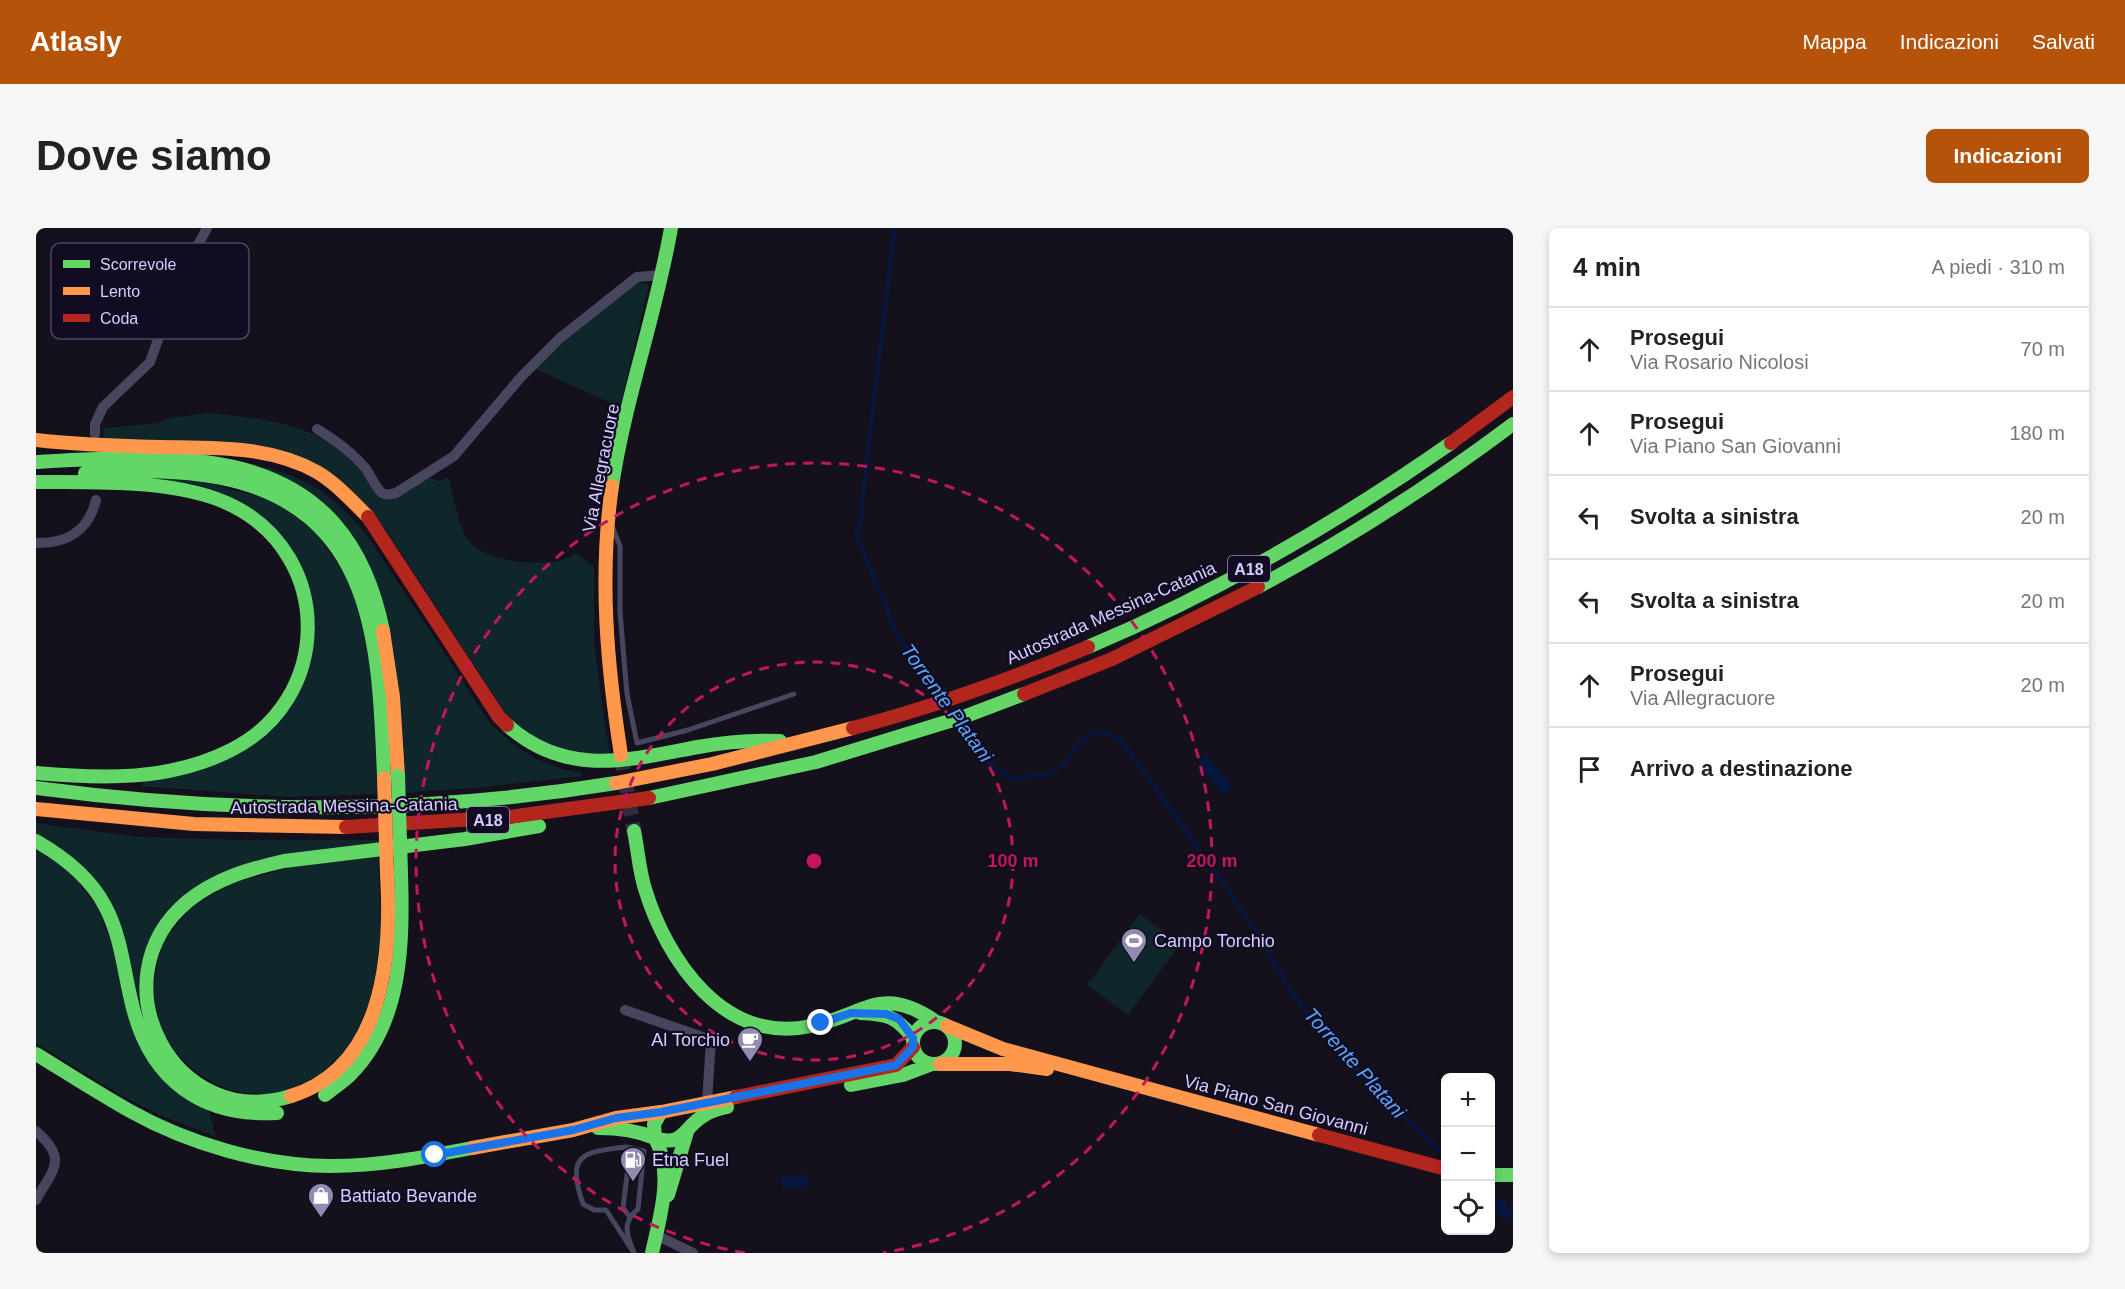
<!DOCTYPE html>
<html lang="it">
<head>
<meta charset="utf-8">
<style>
  body { margin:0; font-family:Helvetica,sans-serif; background:#f6f6f6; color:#222 }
  .controls { position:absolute; right:18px; bottom:18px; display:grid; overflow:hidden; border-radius:9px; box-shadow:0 3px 9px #0003 }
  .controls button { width:54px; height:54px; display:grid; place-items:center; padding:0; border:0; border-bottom:2px solid #e0e0e0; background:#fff; color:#222; font:30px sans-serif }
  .stop { position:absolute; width:18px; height:18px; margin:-14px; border:4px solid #1a73e8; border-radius:50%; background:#fff }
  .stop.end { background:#1a73e8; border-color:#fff; box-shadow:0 2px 6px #0008 }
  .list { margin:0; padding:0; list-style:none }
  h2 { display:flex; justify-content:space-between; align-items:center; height:78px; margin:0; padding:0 24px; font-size:26px }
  h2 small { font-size:20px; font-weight:400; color:#767676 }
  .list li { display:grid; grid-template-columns:39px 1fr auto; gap:18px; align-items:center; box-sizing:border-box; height:84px; padding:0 24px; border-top:2px solid #e0e0e0 }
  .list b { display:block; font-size:22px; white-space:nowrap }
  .list p { margin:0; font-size:20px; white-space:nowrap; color:#767676 }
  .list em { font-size:20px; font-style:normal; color:#767676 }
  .icon { flex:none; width:33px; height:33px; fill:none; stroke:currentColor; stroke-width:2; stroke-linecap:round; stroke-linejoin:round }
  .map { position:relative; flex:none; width:1477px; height:1025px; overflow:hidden; border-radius:9px }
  header { display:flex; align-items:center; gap:36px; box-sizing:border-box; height:84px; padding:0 30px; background:#b45309; color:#fff }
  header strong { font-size:28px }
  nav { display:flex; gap:33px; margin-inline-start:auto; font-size:21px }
  .intro { display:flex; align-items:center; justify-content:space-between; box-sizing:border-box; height:144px; padding:0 36px }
  h1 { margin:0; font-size:42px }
  .button { padding:15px 27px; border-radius:9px; background:#b45309; color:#fff; font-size:21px; font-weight:700 }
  main { display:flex; gap:36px; padding:0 36px }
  aside { flex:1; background:#fff; border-radius:9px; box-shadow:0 3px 9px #0003 }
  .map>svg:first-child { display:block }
</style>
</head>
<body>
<header>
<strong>Atlasly</strong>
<nav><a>Mappa</a><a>Indicazioni</a><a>Salvati</a></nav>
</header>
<div class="intro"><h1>Dove siamo</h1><a class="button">Indicazioni</a></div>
<main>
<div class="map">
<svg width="1477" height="1025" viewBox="0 0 1477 1025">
  <rect width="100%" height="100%" fill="#14111d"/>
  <path fill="#0f272a" d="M 601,53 L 613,57 L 584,179 L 497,140 L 515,122 Z
    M 173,185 C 222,190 280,195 316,233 C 326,244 335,257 344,269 L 393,250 L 404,253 L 412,249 C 417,266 421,291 429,307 C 441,333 497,338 522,333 C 528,332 534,328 539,325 L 558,339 L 558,412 L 568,493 L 575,529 L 516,519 L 474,492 L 350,302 L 262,229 L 68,211 L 67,200 L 123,195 L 134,190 Z
    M 204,234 C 266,245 296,263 335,313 L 454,495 C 479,521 509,540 546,545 L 546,548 L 448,559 L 366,565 L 338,355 Z
    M 98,251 L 155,251 L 239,273 L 281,305 L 312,352 L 325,389 L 337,457 L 341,566 L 251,569 L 106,558 L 106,555 L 244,492 L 276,383 L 218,287 Z
    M 0,595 L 103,609 L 211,612 L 377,612 L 263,625 L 134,679 L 103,791 L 86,704 L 0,605 Z
    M 0,620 L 30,638 L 61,678 L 79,725 L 173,884 L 180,909 L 124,887 L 83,866 L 0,815 Z
    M 342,629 L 346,723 L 337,765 L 319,808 L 304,828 L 282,848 L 261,859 L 236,866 L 206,865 L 183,858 L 160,844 L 142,827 L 127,805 L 120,780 L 117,758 L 126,715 L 153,681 L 193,656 L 255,639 Z
    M 1104,686 L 1144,716 L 1092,787 L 1051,757 Z"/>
  <path fill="#07163e" d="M 1171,527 L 1196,559 L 1186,566 L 1162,534 Z
    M 770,945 L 773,958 L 747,962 L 744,950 Z
    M 1456,969 L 1470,973 L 1469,978 L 1477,981 L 1474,992 L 1464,990 L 1465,986 L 1455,983 Z"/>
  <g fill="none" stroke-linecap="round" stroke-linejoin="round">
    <path stroke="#07163e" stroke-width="4" d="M 858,0 C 849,98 833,194 825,292 L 820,306 L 862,408 L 884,440 L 899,454 L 908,468
      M 926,494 L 954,537 L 980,552 L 994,547 L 1013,547 L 1030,534 L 1043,514 L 1060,504 L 1072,506 L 1085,512 L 1183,649 L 1227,715 L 1251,757 L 1274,789 L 1299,814 L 1336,860 L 1405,924"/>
    <path stroke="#312d3f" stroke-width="15" stroke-dasharray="15 8" stroke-linecap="butt" d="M 585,527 L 598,603"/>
    <path stroke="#48455e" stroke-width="5" d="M 576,298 L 584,318 L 584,384 L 591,466 L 601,515 L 652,502 L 758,466
      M 590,919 L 608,923 L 602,981 C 585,995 591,1007 598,1025 L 570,982 L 558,982 L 547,976 C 530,926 546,924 590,919 Z
      M 591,920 L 594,923 L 587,980 L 593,988"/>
    <path stroke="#48455e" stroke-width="10" d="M 281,201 C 299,212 317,225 330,241 C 335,248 339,259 346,265 C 351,268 355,266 360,265 L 418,228 L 485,149 L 524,110 L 601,49 L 625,47
      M 59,206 L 59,196 L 67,179 L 114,134 L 144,50 L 171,0
      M 0,315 C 31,316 53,302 60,272
      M 589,782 L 675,812 L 671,874
      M 0,903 C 32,931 18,940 0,972
      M 620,1007 L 657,1025"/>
    <path stroke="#63d668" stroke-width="14" d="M 0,234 C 154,225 309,214 347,403
      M 49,245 C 94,243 141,241 185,250 C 341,281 343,420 348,550
      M 0,254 C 58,254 144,251 197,278 C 298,329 296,472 195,522 C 134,553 67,551 0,545
      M 576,258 C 589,171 620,87 635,0
      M 1222,359 C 1311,311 1396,257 1477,196
      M 1052,419 C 1180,365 1302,294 1415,215
      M 471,497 C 530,550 593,532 662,519 C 689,514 717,512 744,513
      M 0,560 C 197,586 384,587 580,555
      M 613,570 L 780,534 L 930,488 L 988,466
      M 598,603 C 602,622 603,642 609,661 C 631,733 688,817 775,798 C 829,787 844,756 899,793
      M 0,613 C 28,629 54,649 69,678 C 86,710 88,746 97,780 C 115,852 166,889 241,885
      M 824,785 C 851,786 860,788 877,810
      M877 815a21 21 0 1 1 42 0a21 21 0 1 1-42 0Z
      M 0,826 C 31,845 62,865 94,883 C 153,916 228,938 295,938 C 343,938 390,929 436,920
      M 815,857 L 867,847 L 896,836
      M 289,867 C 297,860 307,854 314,847 C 367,794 367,714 365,645
      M 255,868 C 139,905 57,752 152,673 C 181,650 213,641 248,633 L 429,611 L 503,598
      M 625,884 L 618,896 L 619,910 C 646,919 646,903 664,890 C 672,884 681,881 691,879
      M 562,900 C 582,900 600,902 619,910 C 638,946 624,988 616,1025
      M 1454,947 L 1477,947
      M 632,967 L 651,904"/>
    <path stroke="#ff974d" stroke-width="14" d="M 0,212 C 41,217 82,218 124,219 C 177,220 233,217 281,244 C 301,256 316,273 332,289
      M 576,258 C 563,349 571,437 585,527
      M 347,403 L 357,469 L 362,548
      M 580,555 L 676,536 L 817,500
      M 0,581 L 158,596 L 310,599
      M 911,798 L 967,821 L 1283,907
      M 904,836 L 974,836 L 1011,841
      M 255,868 C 348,839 356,728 351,646
      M 436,920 L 537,902 L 580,890 L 625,884 L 700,869"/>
    <path stroke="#b3261e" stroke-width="14" d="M 1415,215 L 1477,169
      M 332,289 L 463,489 L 471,497
      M 988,466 L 1076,431 L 1222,359
      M 817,500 C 898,479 975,451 1052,419
      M 310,599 L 472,589 L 613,570
      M 700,869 L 860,837 L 877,819
      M 1283,907 L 1410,941"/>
    <path stroke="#63d668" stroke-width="14" d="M 362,548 L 365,645"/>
    <path stroke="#ff974d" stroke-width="14" d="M 348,550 L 351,646"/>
  </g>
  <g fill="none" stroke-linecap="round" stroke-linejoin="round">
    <path stroke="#1a73e8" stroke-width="8" d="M 399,927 L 537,902 L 580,890 L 625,884 L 860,837 L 877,819 L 877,810 L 863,791 L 850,786 L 815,785 L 785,795"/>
  </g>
  <g fill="none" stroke="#c2185b" stroke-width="3" stroke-dasharray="10 8">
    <circle cx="778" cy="633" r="199"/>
    <path d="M709 1025A398 398 0 1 1 847 1025"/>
  </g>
  <defs>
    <symbol id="stadium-pin" viewBox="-11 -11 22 30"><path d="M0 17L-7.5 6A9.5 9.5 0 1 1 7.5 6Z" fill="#928bb0" stroke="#110c22"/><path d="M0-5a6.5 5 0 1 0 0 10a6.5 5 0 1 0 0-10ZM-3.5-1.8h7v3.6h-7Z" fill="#fff"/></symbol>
    <symbol id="cafe-pin" viewBox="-11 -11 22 30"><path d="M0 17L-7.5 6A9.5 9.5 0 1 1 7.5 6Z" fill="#928bb0" stroke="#110c22"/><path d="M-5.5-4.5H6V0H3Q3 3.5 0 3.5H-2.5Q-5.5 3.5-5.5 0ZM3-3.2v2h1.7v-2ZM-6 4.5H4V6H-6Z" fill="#fff"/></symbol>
    <symbol id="fuel-pin" viewBox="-11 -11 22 30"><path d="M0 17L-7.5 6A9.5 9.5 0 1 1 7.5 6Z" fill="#928bb0" stroke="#110c22"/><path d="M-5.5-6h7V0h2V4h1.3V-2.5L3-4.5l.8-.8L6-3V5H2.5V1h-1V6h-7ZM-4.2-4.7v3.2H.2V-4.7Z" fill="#fff"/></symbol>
    <symbol id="shop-pin" viewBox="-11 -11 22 30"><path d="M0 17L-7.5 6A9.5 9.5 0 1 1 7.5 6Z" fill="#928bb0" stroke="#110c22"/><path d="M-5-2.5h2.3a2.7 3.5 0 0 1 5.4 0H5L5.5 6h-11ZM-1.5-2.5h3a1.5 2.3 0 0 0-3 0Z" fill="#fff"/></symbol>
  </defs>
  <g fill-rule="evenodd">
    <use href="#stadium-pin" x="1083" y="698" width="30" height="40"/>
    <use href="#cafe-pin" x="699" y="797" width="30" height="40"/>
    <use href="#fuel-pin" x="582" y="917" width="30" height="40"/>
    <use href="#shop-pin" x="270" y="953" width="30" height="40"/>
  </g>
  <g text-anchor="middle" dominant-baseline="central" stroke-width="4.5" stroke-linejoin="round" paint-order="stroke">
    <g fill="#110c22" stroke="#9b93bd" stroke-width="1.5">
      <rect x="1192" y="328" width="42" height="26" rx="4.5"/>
      <rect x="431" y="579" width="42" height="26" rx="4.5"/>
    </g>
    <g font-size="16" font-weight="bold" fill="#d6cdff">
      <text x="1213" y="341">A18</text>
      <text x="452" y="592">A18</text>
    </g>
    <g font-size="18" fill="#d6cdff" stroke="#110c22">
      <text transform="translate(565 240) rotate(-79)">Via Allegracuore</text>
      <text transform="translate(1075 385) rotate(-24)">Autostrada Messina-Catania</text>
      <text transform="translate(308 578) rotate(-1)">Autostrada Messina-Catania</text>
      <text transform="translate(1240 877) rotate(15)">Via Piano San Giovanni</text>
    </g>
    <g font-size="18" fill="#d6cdff" stroke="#110c22" text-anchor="start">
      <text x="1118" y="713">Campo Torchio</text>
      <text x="694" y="812" text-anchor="end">Al Torchio</text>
      <text x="616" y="932">Etna Fuel</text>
      <text x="304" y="968">Battiato Bevande</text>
    </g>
    <g font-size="20" font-style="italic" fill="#5ba6ff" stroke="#110c22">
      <text transform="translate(911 475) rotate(54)">Torrente Platani</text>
      <text transform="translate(1319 835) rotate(48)">Torrente Platani</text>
    </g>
  </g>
  <rect x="15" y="15" width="198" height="96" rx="9" fill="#110c22" stroke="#4c4664" stroke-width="1.5"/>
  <rect x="27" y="32" width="27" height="8" fill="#63d668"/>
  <rect x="27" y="59" width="27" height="8" fill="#ff974d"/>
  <rect x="27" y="86" width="27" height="8" fill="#b3261e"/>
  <g font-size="16" fill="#d6cdff">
    <text x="64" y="42">Scorrevole</text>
    <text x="64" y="69">Lento</text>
    <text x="64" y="96">Coda</text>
  </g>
  <circle cx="778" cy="633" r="9" fill="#c2185b" stroke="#110c22" stroke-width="3"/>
  <g font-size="18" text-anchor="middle" font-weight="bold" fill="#c2185b" stroke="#110c22" stroke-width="4.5" stroke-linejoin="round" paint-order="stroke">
    <text x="977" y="639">100 m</text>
    <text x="1176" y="639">200 m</text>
  </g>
</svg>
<div class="controls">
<button>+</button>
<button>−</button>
<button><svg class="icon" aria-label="locate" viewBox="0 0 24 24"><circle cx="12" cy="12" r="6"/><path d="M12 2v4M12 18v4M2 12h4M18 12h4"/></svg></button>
</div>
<div class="stop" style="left:399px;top:927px"></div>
<div class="stop end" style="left:785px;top:795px"></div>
</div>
<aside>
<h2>4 min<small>A piedi · 310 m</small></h2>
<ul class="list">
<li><svg class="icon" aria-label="ahead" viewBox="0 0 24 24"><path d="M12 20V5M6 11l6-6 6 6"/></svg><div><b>Prosegui</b><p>Via Rosario Nicolosi</p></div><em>70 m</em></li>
<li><svg class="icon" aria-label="ahead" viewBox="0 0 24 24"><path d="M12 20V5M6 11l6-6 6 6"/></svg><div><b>Prosegui</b><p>Via Piano San Giovanni</p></div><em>180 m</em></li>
<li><svg class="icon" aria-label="left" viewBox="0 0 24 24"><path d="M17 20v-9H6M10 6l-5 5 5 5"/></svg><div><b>Svolta a sinistra</b></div><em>20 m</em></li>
<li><svg class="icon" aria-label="left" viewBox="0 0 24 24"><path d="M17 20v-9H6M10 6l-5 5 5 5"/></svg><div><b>Svolta a sinistra</b></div><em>20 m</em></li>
<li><svg class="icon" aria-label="ahead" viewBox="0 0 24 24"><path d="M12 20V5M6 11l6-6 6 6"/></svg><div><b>Prosegui</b><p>Via Allegracuore</p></div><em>20 m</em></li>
<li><svg class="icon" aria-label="arrive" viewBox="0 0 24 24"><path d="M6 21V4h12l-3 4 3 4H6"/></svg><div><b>Arrivo a destinazione</b></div></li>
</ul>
</aside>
</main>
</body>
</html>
